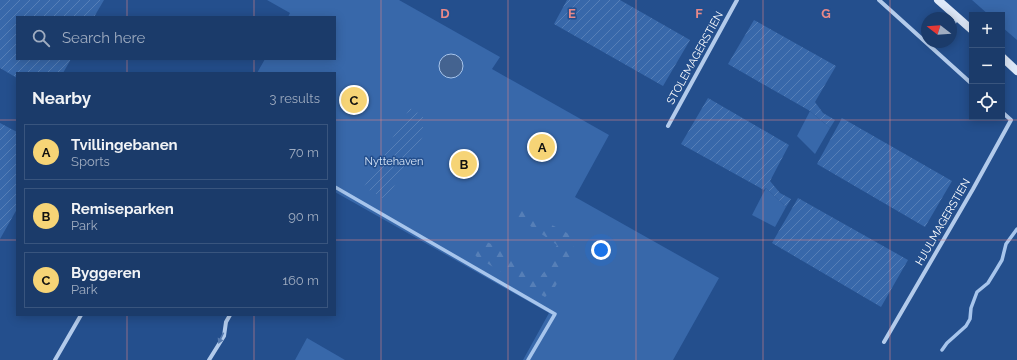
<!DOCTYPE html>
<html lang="en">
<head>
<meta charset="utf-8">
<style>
  body { margin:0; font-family:Raleway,sans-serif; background:#284672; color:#f1f3f6 }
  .controls { position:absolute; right:12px; top:12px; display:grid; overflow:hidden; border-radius:0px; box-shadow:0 2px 10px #0003 }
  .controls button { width:36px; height:36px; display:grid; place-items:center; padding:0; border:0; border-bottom:1px solid #39557e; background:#1b3b6a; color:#f1f3f6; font:20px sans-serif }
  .compass { position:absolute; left:921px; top:12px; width:36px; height:36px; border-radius:50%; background:#1b3b6a; box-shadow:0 2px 10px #0003; rotate:287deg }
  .you { position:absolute; left:601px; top:250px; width:14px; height:14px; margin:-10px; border:3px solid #fff; border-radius:50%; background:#1a73e8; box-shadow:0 0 0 6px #1a73e833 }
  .badge { display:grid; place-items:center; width:26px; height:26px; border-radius:50%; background:#f6d476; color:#111; font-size:13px; font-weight:700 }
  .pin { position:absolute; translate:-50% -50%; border:2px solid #fff; box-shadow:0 1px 4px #0006 }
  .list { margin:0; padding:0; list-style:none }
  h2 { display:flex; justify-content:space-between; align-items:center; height:52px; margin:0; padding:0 16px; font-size:17px }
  h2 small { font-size:13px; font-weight:400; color:#a0adc1 }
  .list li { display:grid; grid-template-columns:26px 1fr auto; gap:12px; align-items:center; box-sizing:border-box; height:56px; margin:0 8px 8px; padding:0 8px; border:1px solid #39557e; border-radius:0px }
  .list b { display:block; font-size:15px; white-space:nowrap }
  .list p { margin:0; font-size:13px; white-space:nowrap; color:#a0adc1 }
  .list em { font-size:13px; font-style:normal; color:#a0adc1 }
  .icon { flex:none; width:22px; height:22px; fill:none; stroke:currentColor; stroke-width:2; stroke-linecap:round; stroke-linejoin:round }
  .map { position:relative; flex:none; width:1017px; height:360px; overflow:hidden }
  .search { position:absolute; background:#1b3b6a; box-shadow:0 2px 10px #0003; left:16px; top:16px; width:320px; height:44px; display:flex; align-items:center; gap:10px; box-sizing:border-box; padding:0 14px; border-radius:0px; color:#a0adc1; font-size:15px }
  .panel { position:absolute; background:#1b3b6a; box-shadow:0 2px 10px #0003; left:16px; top:72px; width:320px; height:244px; border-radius:0px }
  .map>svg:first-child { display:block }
</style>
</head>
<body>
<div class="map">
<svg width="1017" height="360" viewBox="0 0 1017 360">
  <defs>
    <pattern id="forest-firs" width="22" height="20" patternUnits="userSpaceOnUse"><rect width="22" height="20" fill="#3868aa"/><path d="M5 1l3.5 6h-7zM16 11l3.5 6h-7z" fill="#567fb7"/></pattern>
    <pattern id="garden-furrows" width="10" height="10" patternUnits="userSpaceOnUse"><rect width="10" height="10" fill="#3868aa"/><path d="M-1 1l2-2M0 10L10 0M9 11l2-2" fill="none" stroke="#567fb7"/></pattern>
  </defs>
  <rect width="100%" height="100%" fill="#244f8d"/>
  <path fill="#3868aa" d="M 267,0 L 399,0 L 500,57 L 492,69 L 609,135 L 575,197 L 719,278 L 673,360 L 523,360 L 549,313 L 335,192 L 335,73 L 257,73 L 265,59 L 335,59 L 335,17 L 288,17 L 290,13 Z
    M 972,0 L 1017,0 L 1017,40 L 1002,27 L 1002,15 L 989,15 Z
    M 810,111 L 830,128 L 815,154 L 797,136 Z
    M 766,188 L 786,207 L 775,227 L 752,215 Z
    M 307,338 L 345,360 L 295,360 Z"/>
  <path fill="url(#forest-firs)" d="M 523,205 L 552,225 L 569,234 L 574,242 L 573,255 L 555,287 L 545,297 L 514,280 L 477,257 L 470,250 L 477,244 L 484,241 L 504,249 L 534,273 L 541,275 L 546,270 L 551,255 L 557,245 L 515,215 Z"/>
  <path fill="url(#garden-furrows)" d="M 0,0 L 104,0 L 94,17 L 17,17 L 17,59 L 71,59 L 63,73 L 17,73 L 17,78 L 0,68 Z
    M 567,0 L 620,0 L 690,40 L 663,86 L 554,24 Z
    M 754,20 L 836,66 L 815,102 L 823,113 L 835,120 L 830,128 L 810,111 L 728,64 Z
    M 708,98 L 789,145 L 770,181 L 780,193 L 791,199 L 786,207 L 766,188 L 764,190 L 681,144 Z
    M 410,108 L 423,116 L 423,136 L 386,200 L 364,187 Z
    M 842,118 L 952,181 L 925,227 L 817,164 Z
    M 0,123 L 17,132 L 17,209 L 0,239 Z
    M 798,198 L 908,260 L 881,307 L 772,243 Z"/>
  <path fill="#446390" stroke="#a7c5ec" d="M439 66a12 12 0 1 1 24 0a12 12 0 1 1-24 0Z"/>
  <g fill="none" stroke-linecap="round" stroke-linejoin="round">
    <path stroke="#a7c5ec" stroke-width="3.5" d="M 335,187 L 555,314 L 528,360
      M 942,350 L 947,343 L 966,326 L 970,319 L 971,308 L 977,292 L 988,283 L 996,270 L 1002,260 L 1006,244 L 1017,229"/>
    <path stroke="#b3cbeb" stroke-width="4" d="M 879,0 L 972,84
      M 951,26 L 958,18
      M 931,47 L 936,42
      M 668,126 L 737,0
      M 884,342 L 973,189 L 1011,120 L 1002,112
      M 55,360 L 81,315
      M 209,360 L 224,336 L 226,322 L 230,315"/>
    <path stroke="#dee9f9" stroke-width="8" d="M 938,0 L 972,30
      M 1002,57 L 1017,71"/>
  </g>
  <defs><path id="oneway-solid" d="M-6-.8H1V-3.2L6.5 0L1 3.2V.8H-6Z"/></defs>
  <use fill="#567aae" href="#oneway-solid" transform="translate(221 338) rotate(115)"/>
  <path fill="none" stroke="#e88989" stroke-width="1" stroke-opacity="0.55" d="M 127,0 L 127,17M 254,0 L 254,17M 381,0 L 381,360M 508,0 L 508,360M 636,0 L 636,360M 763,0 L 763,360M 890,0 L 890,360M 127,59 L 127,73M 254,59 L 254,73M 0,120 L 17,120M 335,120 L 1017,120M 0,240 L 17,240M 335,240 L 1017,240M 127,315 L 127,360M 254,315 L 254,360"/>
  <g text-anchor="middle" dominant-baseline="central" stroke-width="3" stroke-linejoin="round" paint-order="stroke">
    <g font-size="11" fill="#fff" stroke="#244f8d">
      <text transform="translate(695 58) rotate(-61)">STOLEMAGERSTIEN</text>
      <text transform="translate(943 222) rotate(-60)">HJULMAGERSTIEN</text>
    </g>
    <g font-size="11" fill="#d8e6f8" stroke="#244f8d">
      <text x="394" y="161">Nyttehaven</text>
    </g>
  </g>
  <g font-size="13" text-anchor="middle" font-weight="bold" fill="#e88989" stroke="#244f8d" stroke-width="3" stroke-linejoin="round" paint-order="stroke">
    <text x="445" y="18">D</text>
    <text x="572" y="18">E</text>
    <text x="699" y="18">F</text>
    <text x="826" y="18">G</text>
  </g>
</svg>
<div class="controls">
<button>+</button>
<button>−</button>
<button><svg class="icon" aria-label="locate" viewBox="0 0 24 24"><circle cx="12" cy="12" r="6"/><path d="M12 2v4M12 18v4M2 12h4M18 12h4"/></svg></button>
</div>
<svg class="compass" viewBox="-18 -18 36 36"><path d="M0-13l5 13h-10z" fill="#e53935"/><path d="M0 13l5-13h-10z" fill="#a0adc1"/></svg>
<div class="you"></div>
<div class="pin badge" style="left:542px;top:147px">A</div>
<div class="pin badge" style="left:464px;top:164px">B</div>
<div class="pin badge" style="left:354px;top:100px">C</div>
<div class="search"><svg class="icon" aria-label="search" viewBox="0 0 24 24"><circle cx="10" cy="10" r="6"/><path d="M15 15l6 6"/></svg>Search here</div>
<section class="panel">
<h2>Nearby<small>3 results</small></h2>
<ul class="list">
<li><span class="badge">A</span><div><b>Tvillingebanen</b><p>Sports</p></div><em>70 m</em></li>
<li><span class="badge">B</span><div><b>Remiseparken</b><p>Park</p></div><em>90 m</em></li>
<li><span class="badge">C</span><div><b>Byggeren</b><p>Park</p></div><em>160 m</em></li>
</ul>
</section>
</div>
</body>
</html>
